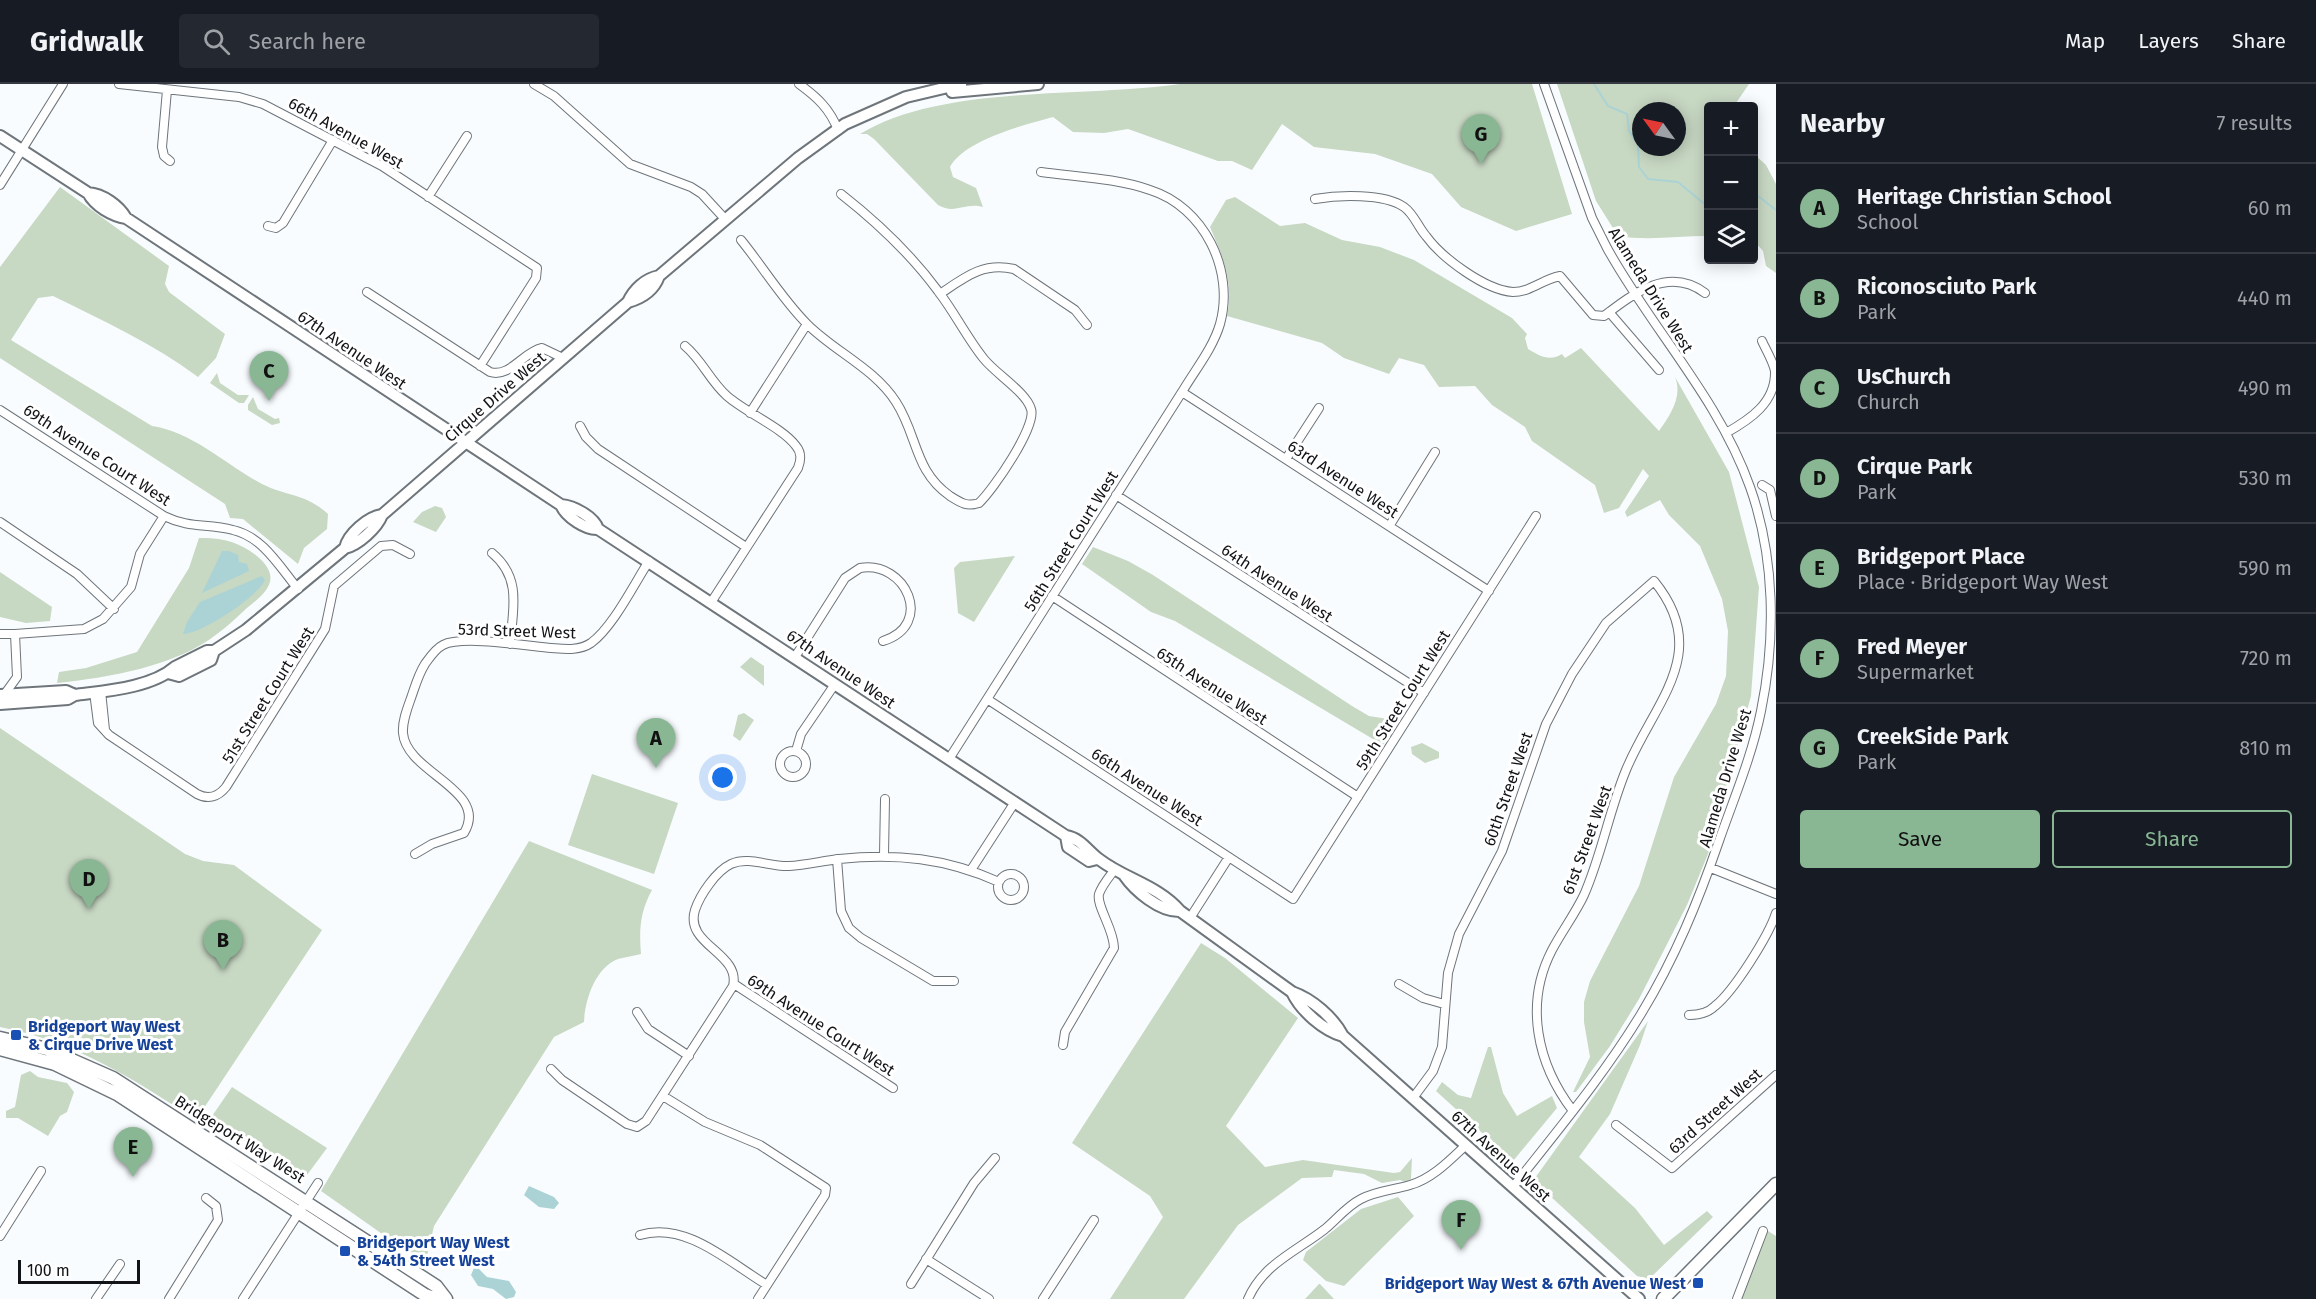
<!DOCTYPE html>
<html lang="en">
<head>
<meta charset="utf-8">
<style>
  body { margin:0; font-family:"Fira Sans",sans-serif; background:#242831; color:#f1f3f6 }
  .controls { position:absolute; right:18px; top:18px; display:grid; overflow:hidden; border-radius:6px; box-shadow:0 3px 15px #0003 }
  .controls button { width:54px; height:54px; display:grid; place-items:center; padding:0; border:0; border-bottom:2px solid #363941; background:#171b24; color:#f1f3f6; font:30px sans-serif }
  .compass { position:absolute; left:1632px; top:18px; width:54px; height:54px; border-radius:50%; background:#171b24; box-shadow:0 3px 15px #0003; rotate:303deg }
  .scale { position:absolute; left:18px; bottom:15px; width:122px; box-sizing:border-box; padding-left:6px; border:3px solid #111316; border-top:0; font-size:16px; line-height:21px; white-space:nowrap; color:#111316; -webkit-text-stroke:4px #fff; paint-order:stroke }
  .you { position:absolute; left:723px; top:694px; width:21px; height:21px; margin:-15px; border:4px solid #fff; border-radius:50%; background:#1a73e8; box-shadow:0 0 0 9px #1a73e833 }
  .badge { display:grid; place-items:center; width:39px; height:39px; border-radius:50%; background:#89b794; color:#111; font-size:20px; font-weight:700 }
  .pin { position:absolute; translate:-50% -50px; filter:drop-shadow(0 2px 3px #0008) }
  .pin::after { content:''; position:absolute; top:32px; width:21px; height:18px; background:inherit; clip-path:polygon(0 0,100% 0,50% 100%) }
  .list { margin:0; padding:0; list-style:none }
  h2 { display:flex; justify-content:space-between; align-items:center; height:78px; margin:0; padding:0 24px; font-size:26px }
  h2 small { font-size:20px; font-weight:400; color:#9ea1a6 }
  .list li { display:grid; grid-template-columns:39px 1fr auto; gap:18px; align-items:center; box-sizing:border-box; height:90px; padding:0 24px; border-top:2px solid #363941 }
  .list b { display:block; font-size:22px; white-space:nowrap }
  .list p { margin:0; font-size:20px; white-space:nowrap; color:#9ea1a6 }
  .list em { font-size:20px; font-style:normal; color:#9ea1a6 }
  .actions { display:flex; gap:12px; padding:18px 24px }
  .actions a { flex:1; padding:14px 0; border:2px solid #89b794; border-radius:6px; text-align:center; font-size:21px; color:#89b794 }
  .actions .main { background:#89b794; color:#111 }
  .icon { flex:none; width:33px; height:33px; fill:none; stroke:currentColor; stroke-width:2; stroke-linecap:round; stroke-linejoin:round }
  .map { position:relative; flex:none; width:1776px; height:1215px; overflow:hidden }
  header { display:flex; align-items:center; gap:36px; box-sizing:border-box; height:84px; padding:0 30px; background:#171b24; border-bottom:2px solid #363941 }
  header strong { font-size:28px }
  nav { display:flex; gap:33px; margin-inline-start:auto; font-size:21px }
  .search { width:420px; height:54px; background:#242831; display:flex; align-items:center; gap:15px; box-sizing:border-box; padding:0 21px; border-radius:6px; color:#9ea1a6; font-size:22px }
  main { display:flex }
  aside { flex:1; background:#171b24 }
  .map>svg:first-child { display:block }
</style>
</head>
<body>
<header>
<strong>Gridwalk</strong>
<div class="search"><svg class="icon" aria-label="search" viewBox="0 0 24 24"><circle cx="10" cy="10" r="6"/><path d="M15 15l6 6"/></svg>Search here</div>
<nav><a>Map</a><a>Layers</a><a>Share</a></nav>
</header>
<main>
<div class="map">
<svg width="1776" height="1215" viewBox="0 0 1776 1215">
  <rect width="100%" height="100%" fill="#f9fcff"/>
  <path fill="#c7d8c3" fill-rule="evenodd" d="M 1180,0 L 1532,0 L 1572,130 L 1516,147 L 1461,123 L 1432,90 L 1375,70 L 1314,63 L 1282,40 L 1252,86 L 1232,77 L 1218,77 L 1128,45 L 1104,49 L 1073,48 L 1053,33 C 1024,41 965,56 950,83 L 953,93 L 976,104 L 983,123 C 965,118 955,131 938,121 L 874,55 L 867,50 L 860,50 C 943,0 1084,14 1180,0 Z
    M 1557,0 L 1749,0 L 1734,22 L 1708,22 L 1708,152 C 1677,152 1648,157 1618,152 L 1596,117 ZM 1641,27 L 1677,27 L 1677,63 L 1641,63 Z
    M 1754,70 L 1766,81 L 1776,100 L 1776,189 L 1766,182 L 1763,167 L 1754,157 Z
    M 60,103 L 169,182 L 165,200 L 169,208 L 225,250 L 216,274 L 198,293 C 154,260 102,236 53,212 L 38,214 L 11,256 L 152,342 C 193,348 226,381 262,400 C 288,413 305,409 328,430 L 327,445 L 304,464 L 298,480 L 243,435 L 230,434 L 225,420 L 0,274 L 0,183 Z
    M 1235,113 L 1280,142 L 1305,139 L 1342,156 L 1380,163 L 1414,176 L 1512,234 L 1527,250 L 1525,254 L 1528,265 C 1540,272 1549,278 1562,270 L 1565,274 L 1581,264 L 1659,347 C 1670,331 1683,313 1675,293 L 1729,388 L 1759,503 L 1751,612 L 1708,770 L 1687,821 L 1639,915 L 1610,962 L 1576,1008 L 1573,1008 L 1590,973 L 1584,938 L 1584,918 L 1590,897 L 1639,802 L 1674,693 L 1716,620 L 1726,592 L 1728,547 L 1722,515 L 1700,462 L 1669,431 L 1660,416 L 1627,433 L 1625,428 L 1649,392 L 1643,385 L 1619,424 L 1604,429 L 1595,401 L 1532,357 L 1525,343 L 1492,321 L 1475,302 L 1439,303 L 1424,281 L 1399,274 L 1389,290 L 1344,274 L 1322,259 L 1227,232 C 1234,199 1223,173 1210,143 L 1226,116 Z
    M 217,289 L 220,299 L 238,311 L 249,311 L 244,319 L 239,319 L 210,299 Z
    M 253,313 L 258,325 L 275,335 L 279,334 L 280,339 L 272,341 L 248,326 L 248,321 Z
    M 435,422 L 442,424 L 446,433 L 436,448 L 413,438 L 422,428 Z
    M 199,454 C 221,453 241,458 258,473 C 281,493 269,507 248,523 C 238,532 228,542 217,550 C 177,582 107,594 57,599 L 59,588 L 86,584 L 137,568 L 189,484 Z
    M 1093,463 L 1128,477 L 1153,491 L 1352,622 L 1369,632 L 1388,635 L 1396,642 L 1383,661 L 1175,537 L 1151,528 L 1082,480 Z
    M 1015,472 L 974,538 L 958,529 L 954,484 L 960,478 Z
    M 0,488 L 52,523 L 50,537 L 26,539 L 0,533 Z
    M 751,573 L 764,582 L 764,602 L 740,583 Z
    M 744,629 L 754,636 L 740,657 L 733,652 L 738,631 Z
    M 0,644 L 185,770 L 203,777 L 234,781 L 322,846 L 196,1036 C 134,995 74,957 0,943 Z
    M 1422,659 L 1439,668 L 1439,674 L 1425,679 L 1412,670 L 1411,663 Z
    M 592,690 L 678,719 L 654,790 L 568,761 Z
    M 529,757 L 652,806 C 640,828 639,845 641,870 C 634,872 625,873 618,875 C 595,884 585,916 584,938 L 554,953 L 434,1142 L 425,1180 L 321,1107 Z
    M 1201,859 L 1225,874 L 1298,934 L 1226,1042 L 1265,1083 L 1303,1076 L 1394,1089 L 1400,1088 L 1412,1074 L 1411,1095 L 1405,1098 L 1400,1096 L 1382,1099 L 1364,1090 L 1334,1086 L 1332,1093 L 1302,1094 L 1238,1141 L 1184,1215 L 1110,1215 L 1163,1133 L 1150,1112 L 1072,1059 Z
    M 1648,937 L 1640,961 L 1610,1030 L 1579,1073 L 1635,1124 L 1664,1161 L 1707,1127 L 1713,1133 L 1649,1195 L 1637,1192 L 1536,1099 L 1535,1094 Z
    M 1488,963 L 1491,963 L 1503,1009 L 1517,1032 L 1552,1012 L 1557,1024 L 1513,1077 L 1436,1007 L 1442,998 L 1458,1011 L 1471,1014 Z
    M 30,987 L 38,993 L 67,999 L 74,1008 L 67,1028 L 60,1032 L 48,1052 L 18,1034 L 6,1034 L 6,1027 L 15,1023 L 21,991 Z
    M 232,1003 L 327,1064 L 304,1095 L 210,1035 Z
    M 1398,1113 L 1414,1132 L 1344,1202 L 1326,1197 L 1303,1176 L 1306,1168 L 1361,1125 Z
    M 1763,1147 L 1768,1147 L 1776,1152 L 1776,1215 L 1737,1215 Z
    M 1320,1200 L 1334,1215 L 1305,1215 L 1319,1200 Z"/>
  <path fill="#abd3d5" d="M 222,467 L 229,467 L 238,471 L 239,478 L 247,480 L 249,487 L 202,509 Z
    M 262,492 L 265,496 C 257,513 203,549 183,550 L 187,538 L 200,518 Z
    M 529,1102 L 554,1113 L 559,1119 L 554,1125 L 539,1123 L 524,1111 Z
    M 474,1184 L 478,1184 L 487,1193 L 509,1197 L 516,1208 L 514,1213 L 506,1215 L 493,1205 L 478,1202 L 471,1191 Z"/>
  <g fill="none" stroke-linecap="round" stroke-linejoin="round">
    <path stroke="#abd3d5" stroke-width="2" d="M 1594,0 L 1608,22 L 1627,30 L 1629,47 L 1638,61 L 1639,83 L 1648,95 L 1678,98 L 1708,123
      M 1754,109 L 1776,126"/>
    <defs>
      <path id="street" d="M 119,0 L 239,13 L 263,20 L 382,82 L 537,184 L 536,194 L 480,282
        M 534,0 L 554,12 L 630,80 L 691,103 L 702,110 L 725,135
        M 799,0 C 817,13 830,25 838,46
        M 167,6 L 162,63 L 164,72 L 170,77
        M 0,101 L 63,0
        M 428,113 L 467,52
        M 1315,115 C 1338,111 1384,109 1404,123 C 1414,130 1418,143 1426,152 C 1442,174 1485,206 1513,208 C 1531,208 1543,195 1560,192 L 1593,231 L 1604,232 C 1634,209 1669,182 1705,209
        M 268,142 L 276,144 L 283,139 L 333,56
        M 741,156 C 763,183 782,215 807,240 C 835,268 874,284 896,318 C 918,352 914,387 950,412 C 961,419 967,423 979,419 C 993,406 1037,342 1031,325 C 1026,308 996,290 984,275 C 967,254 955,229 938,207 C 910,169 878,139 841,110
        M 367,208 L 490,288 C 510,294 523,268 542,264 L 563,274
        M 940,210 C 965,193 983,178 1014,185 L 1075,226 L 1087,241
        M 1609,228 L 1659,286
        M 685,262 C 702,276 710,297 727,312 C 745,328 783,344 796,362 C 802,369 801,376 798,384 L 712,517
        M 1182,308 L 1489,507
        M 0,326 L 164,432 C 191,445 206,439 233,446 C 263,453 279,482 298,505
        M 750,329 L 807,240
        M 580,342 L 586,353 L 598,365 L 746,463
        M 1726,349 C 1749,336 1776,319 1775,287 C 1773,277 1766,266 1762,257
        M 1286,375 L 1319,324
        M 1762,401 L 1770,406 L 1776,432
        M 1116,411 L 1424,609
        M 0,438 L 77,490 L 114,525
        M 1390,441 L 1435,368
        M 492,469 C 522,494 513,525 510,560
        M 1052,512 L 1358,713
        M 0,550 L 15,550 L 17,593 L 4,611
        M 15,550 L 84,545 L 103,535 L 131,503 L 140,470 L 164,432
        M 795,573 L 845,494 L 860,484 C 906,476 935,541 883,557
        M 101,607 L 105,646
        M 94,608 L 98,639 L 109,651 L 197,710 C 208,716 218,713 226,703 L 325,545 L 334,502 L 381,462 L 393,461 L 410,470
        M 987,615 L 1293,815 L 1536,432
        M 796,667 L 801,650 L 835,600
        M780 680a13 13 0 1 1 26 0a13 13 0 1 1-26 0Z
        M 949,675 L 1182,308 C 1195,286 1213,264 1220,240 C 1235,186 1204,123 1150,106 C 1116,94 1077,93 1041,88
        M 415,770 L 432,760 L 464,749 C 490,706 406,689 403,649 C 402,638 407,625 411,614 C 415,603 418,591 425,580 C 430,573 435,565 443,561 C 462,551 528,562 551,564 C 565,565 579,567 591,559 C 613,543 634,500 649,477
        M 884,771 L 885,715
        M 837,775 L 841,827 L 849,844 L 861,854 L 933,897 L 954,897
        M 1711,784 L 1776,810
        M 971,786 L 1015,718
        M998 803a13 13 0 1 1 26 0a13 13 0 1 1-26 0Z
        M 1190,834 L 1229,773
        M 734,900 L 893,1004
        M 1399,900 L 1423,914 L 1444,920
        M 637,928 L 648,945 L 689,972
        M 1689,931 C 1699,931 1708,929 1715,922 C 1734,907 1769,851 1776,829
        M 1063,961 L 1065,948 L 1114,864 C 1114,845 1096,822 1099,810 C 1102,801 1110,792 1115,785
        M 551,985 L 562,996 L 627,1040 L 637,1043 L 646,1037 L 733,902 C 741,869 684,861 695,826 C 700,811 716,787 731,780 C 749,772 770,783 789,782 C 806,781 822,777 839,775 C 896,769 946,774 999,798
        M 663,1012 L 705,1038 L 760,1061 L 826,1104 L 825,1111 L 758,1215
        M 1413,1014 L 1433,987 L 1442,963 L 1448,889 L 1459,850 L 1502,767 L 1546,640 L 1572,590 L 1606,539 L 1654,497 C 1713,569 1654,618 1626,686 C 1609,727 1602,770 1584,811 C 1575,830 1562,847 1552,866 C 1524,920 1537,980 1573,1027
        M 1616,1041 L 1672,1084 L 1776,991
        M 1513,1103 C 1557,1047 1604,991 1641,930 C 1675,874 1698,818 1719,757 C 1734,714 1752,672 1761,627 C 1776,554 1775,473 1750,403 C 1719,315 1651,244 1607,164 L 1592,134 L 1544,0
        M 640,1151 C 686,1137 730,1179 767,1201
        M 0,1152 L 41,1087
        M 926,1175 L 989,1215
        M 911,1200 L 974,1099 L 995,1074
        M 96,1215 L 120,1180
        M 169,1215 L 218,1136 L 216,1122 L 206,1114
        M 243,1215 L 318,1099
        M 1043,1215 L 1094,1136
        M 1248,1215 C 1263,1180 1297,1167 1325,1145 C 1337,1135 1347,1122 1361,1115 C 1376,1107 1394,1106 1410,1101 C 1432,1095 1450,1076 1466,1061
        M 1737,1215 L 1763,1147"/>
      <path id="secondary" d="M 952,8 L 1038,0
        M 0,52 L 88,109 C 103,110 119,122 126,134
        M 88,109 C 95,122 112,132 126,134 L 561,421 C 574,422 594,433 598,445
        M 628,218 C 642,214 654,206 659,192
        M 561,421 C 566,433 586,446 598,445 L 1066,752 C 1082,755 1088,768 1100,776 C 1125,795 1159,802 1180,827 L 1292,908 C 1312,915 1333,933 1343,952 L 1639,1215
        M 345,464 C 348,450 368,433 382,431
        M 168,589 L 179,592 L 211,576 L 214,567
        M 0,611 L 66,607 L 75,611
        M 0,620 L 68,615 L 75,611 C 105,607 151,604 175,583 L 207,567 L 214,567 L 246,546 L 345,464 C 358,461 377,444 382,431 L 628,218 C 634,205 645,195 659,192 L 798,74 L 845,40 L 906,13 L 961,0
        M 1066,752 L 1068,763 L 1089,777 L 1097,775
        M 1124,791 C 1135,807 1160,828 1180,827
        M 1292,908 C 1301,927 1323,946 1343,952"/>
      <path id="primary" d="M 0,954 L 47,965 L 113,994 L 436,1202 L 446,1215
        M 0,965 L 55,980 L 117,1010 L 425,1211 L 436,1215
        M 1663,1215 L 1776,1100"/>
    </defs>
    <use href="#street" stroke="#6e757b" stroke-width="10"/>
    <use href="#secondary" stroke="#6e757b" stroke-width="14"/>
    <use href="#primary" stroke="#6e757b" stroke-width="15"/>
    <use href="#street" stroke="#fff" stroke-width="8"/>
    <use href="#secondary" stroke="#fff" stroke-width="10"/>
    <use href="#primary" stroke="#fff" stroke-width="12"/>
  </g>
  <g fill="#1a4fb4" stroke="#fff" stroke-width="2">
    <rect x="10" y="945" width="12" height="12" rx="3"/>
    <rect x="339" y="1161" width="12" height="12" rx="3"/>
    <rect x="1692" y="1193" width="12" height="12" rx="3"/>
  </g>
  <g text-anchor="middle" dominant-baseline="central" stroke-width="6" stroke-linejoin="round" paint-order="stroke">
    <g font-size="16" fill="#111316" stroke="#fff">
      <text transform="translate(346 49) rotate(29)">66th Avenue West</text>
      <text transform="translate(1651 206) rotate(58)">Alameda Drive West</text>
      <text transform="translate(352 266) rotate(34)">67th Avenue West</text>
      <text transform="translate(495 313) rotate(-41)">Cirque Drive West</text>
      <text transform="translate(97 371) rotate(33)">69th Avenue Court West</text>
      <text transform="translate(1343 395) rotate(33)">63rd Avenue West</text>
      <text transform="translate(1071 457) rotate(-58)">56th Street Court West</text>
      <text transform="translate(1277 499) rotate(33)">64th Avenue West</text>
      <text transform="translate(517 547) rotate(2)">53rd Street West</text>
      <text transform="translate(841 585) rotate(34)">67th Avenue West</text>
      <text transform="translate(1212 602) rotate(33)">65th Avenue West</text>
      <text transform="translate(268 611) rotate(-58)">51st Street Court West</text>
      <text transform="translate(1403 616) rotate(-58)">59th Street Court West</text>
      <text transform="translate(1725 694) rotate(-73)">Alameda Drive West</text>
      <text transform="translate(1147 703) rotate(33)">66th Avenue West</text>
      <text transform="translate(1508 705) rotate(-71)">60th Street West</text>
      <text transform="translate(1587 756) rotate(-70)">61st Street West</text>
      <text transform="translate(821 941) rotate(33)">69th Avenue Court West</text>
      <text transform="translate(1715 1027) rotate(-42)">63rd Street West</text>
      <text transform="translate(240 1055) rotate(32)">Bridgeport Way West</text>
      <text transform="translate(1501 1072) rotate(42)">67th Avenue West</text>
    </g>
    <g font-size="16" font-weight="bold" fill="#164399" stroke="#fff" text-anchor="start">
      <text x="28" y="942">Bridgeport Way West<tspan x="28" dy="18">&amp; Cirque Drive West</tspan></text>
      <text x="357" y="1158">Bridgeport Way West<tspan x="357" dy="18">&amp; 54th Street West</tspan></text>
      <text x="1686" y="1199" text-anchor="end">Bridgeport Way West &amp; 67th Avenue West</text>
    </g>
  </g>
</svg>
<div class="controls">
<button>+</button>
<button>−</button>
<button><svg class="icon" aria-label="layers" viewBox="0 0 24 24"><path d="M12 4l9 5-9 5-9-5zM3 14l9 5 9-5"/></svg></button>
</div>
<svg class="compass" viewBox="-18 -18 36 36"><path d="M0-13l5 13h-10z" fill="#e53935"/><path d="M0 13l5-13h-10z" fill="#9ea1a6"/></svg>
<div class="scale">100 m</div>
<div class="you"></div>
<div class="pin badge" style="left:656px;top:684px">A</div>
<div class="pin badge" style="left:223px;top:886px">B</div>
<div class="pin badge" style="left:269px;top:317px">C</div>
<div class="pin badge" style="left:89px;top:825px">D</div>
<div class="pin badge" style="left:133px;top:1093px">E</div>
<div class="pin badge" style="left:1461px;top:1166px">F</div>
<div class="pin badge" style="left:1481px;top:80px">G</div>
</div>
<aside>
<h2>Nearby<small>7 results</small></h2>
<ul class="list">
<li><span class="badge">A</span><div><b>Heritage Christian School</b><p>School</p></div><em>60 m</em></li>
<li><span class="badge">B</span><div><b>Riconosciuto Park</b><p>Park</p></div><em>440 m</em></li>
<li><span class="badge">C</span><div><b>UsChurch</b><p>Church</p></div><em>490 m</em></li>
<li><span class="badge">D</span><div><b>Cirque Park</b><p>Park</p></div><em>530 m</em></li>
<li><span class="badge">E</span><div><b>Bridgeport Place</b><p>Place · Bridgeport Way West</p></div><em>590 m</em></li>
<li><span class="badge">F</span><div><b>Fred Meyer</b><p>Supermarket</p></div><em>720 m</em></li>
<li><span class="badge">G</span><div><b>CreekSide Park</b><p>Park</p></div><em>810 m</em></li>
</ul>
<div class="actions"><a class="main">Save</a><a>Share</a></div>
</aside>
</main>
</body>
</html>
